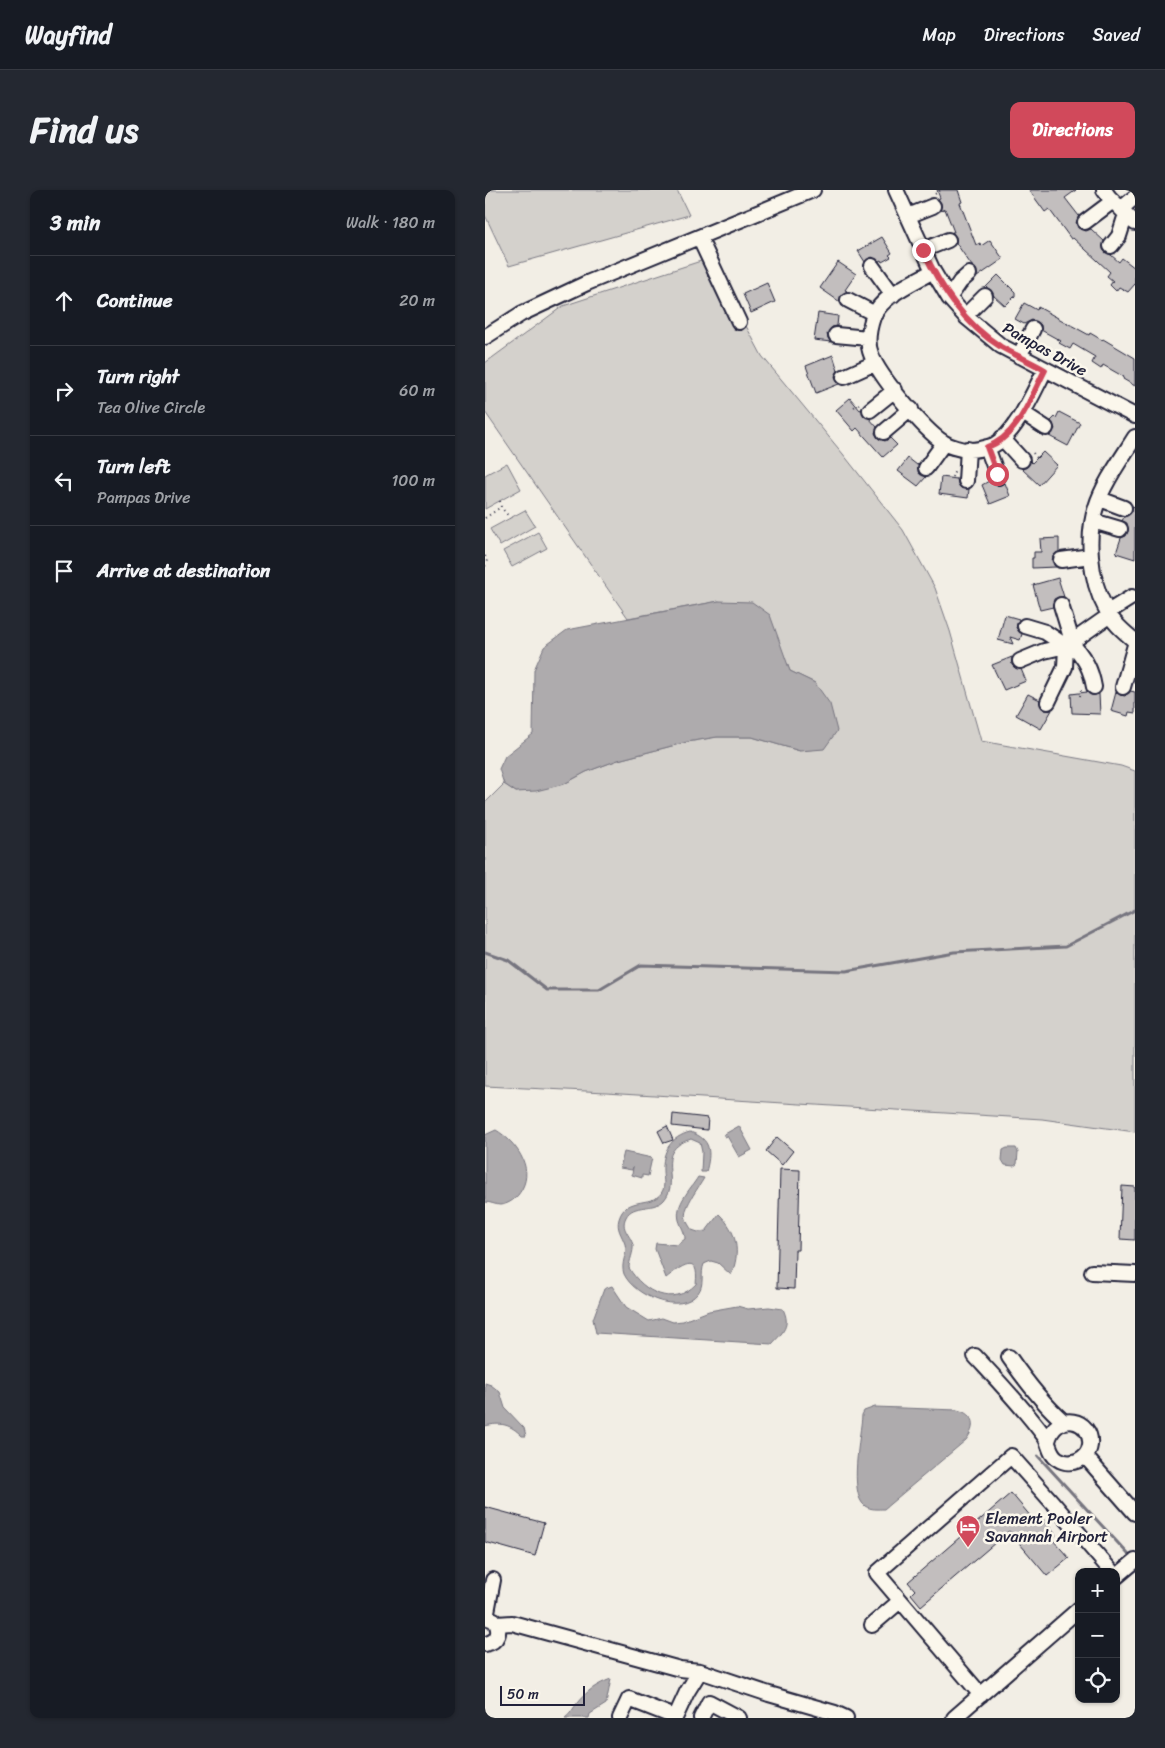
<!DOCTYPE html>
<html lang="en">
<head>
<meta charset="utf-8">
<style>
  body { margin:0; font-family:Sriracha,sans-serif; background:#242831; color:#f1f3f6 }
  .controls { position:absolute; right:15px; bottom:15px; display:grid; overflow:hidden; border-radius:10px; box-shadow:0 1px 4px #0004 }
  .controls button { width:45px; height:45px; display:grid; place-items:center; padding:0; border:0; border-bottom:1px solid #363941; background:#171b24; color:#f1f3f6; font:25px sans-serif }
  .scale { position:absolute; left:15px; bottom:12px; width:85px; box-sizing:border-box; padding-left:5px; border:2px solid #22223b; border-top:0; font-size:14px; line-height:18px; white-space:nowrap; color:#22223b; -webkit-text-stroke:4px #fbf7ec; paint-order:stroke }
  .stop { position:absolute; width:15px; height:15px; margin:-11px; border:4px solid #d1495b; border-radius:50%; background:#fff }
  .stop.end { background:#d1495b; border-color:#fff; box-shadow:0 1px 5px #0008 }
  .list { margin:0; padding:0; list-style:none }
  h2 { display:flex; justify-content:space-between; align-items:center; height:65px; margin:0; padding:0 20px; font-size:21px }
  h2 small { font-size:16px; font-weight:400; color:#9ea1a6 }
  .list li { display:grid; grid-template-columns:32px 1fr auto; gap:15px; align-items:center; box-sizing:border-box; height:90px; padding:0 20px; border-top:1px solid #363941 }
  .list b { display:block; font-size:19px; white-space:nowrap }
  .list p { margin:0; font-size:16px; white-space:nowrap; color:#9ea1a6 }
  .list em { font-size:16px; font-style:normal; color:#9ea1a6 }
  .icon { flex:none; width:28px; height:28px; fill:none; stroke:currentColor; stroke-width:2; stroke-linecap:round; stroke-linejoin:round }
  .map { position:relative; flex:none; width:650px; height:1528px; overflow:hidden; border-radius:10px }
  header { display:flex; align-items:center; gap:30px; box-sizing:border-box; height:70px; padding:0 25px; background:#171b24; border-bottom:1px solid #363941 }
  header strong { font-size:24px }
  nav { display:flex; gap:28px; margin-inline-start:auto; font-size:18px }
  .intro { display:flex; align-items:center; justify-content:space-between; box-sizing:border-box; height:120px; padding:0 30px }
  h1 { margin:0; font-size:35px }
  .button { padding:12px 22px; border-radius:10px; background:#d1495b; color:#fff; font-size:18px; font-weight:700 }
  main { display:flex; gap:30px; padding:0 30px }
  aside { flex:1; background:#171b24; border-radius:10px; box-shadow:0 1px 4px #0004 }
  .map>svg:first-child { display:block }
</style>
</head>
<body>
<header>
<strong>Wayfind</strong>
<nav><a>Map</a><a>Directions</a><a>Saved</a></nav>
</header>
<div class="intro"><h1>Find us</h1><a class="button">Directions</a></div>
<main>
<aside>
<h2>3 min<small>Walk · 180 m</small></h2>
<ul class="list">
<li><svg class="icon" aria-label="ahead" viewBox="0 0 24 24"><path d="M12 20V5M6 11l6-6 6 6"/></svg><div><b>Continue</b></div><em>20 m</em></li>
<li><svg class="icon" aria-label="right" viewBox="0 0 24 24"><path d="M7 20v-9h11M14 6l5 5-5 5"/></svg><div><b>Turn right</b><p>Tea Olive Circle</p></div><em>60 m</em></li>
<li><svg class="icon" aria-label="left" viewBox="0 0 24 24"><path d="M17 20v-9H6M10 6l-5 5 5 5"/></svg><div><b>Turn left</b><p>Pampas Drive</p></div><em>100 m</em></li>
<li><svg class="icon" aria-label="arrive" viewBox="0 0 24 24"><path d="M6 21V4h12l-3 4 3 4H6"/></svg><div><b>Arrive at destination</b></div></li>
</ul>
</aside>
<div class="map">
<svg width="650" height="1528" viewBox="0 0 650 1528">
  <rect width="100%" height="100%" fill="#f2eee5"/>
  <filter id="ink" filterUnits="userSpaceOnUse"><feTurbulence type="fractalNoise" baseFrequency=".02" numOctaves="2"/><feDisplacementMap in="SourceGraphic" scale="10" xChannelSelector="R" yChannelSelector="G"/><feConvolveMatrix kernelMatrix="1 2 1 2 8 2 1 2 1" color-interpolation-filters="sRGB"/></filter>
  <g filter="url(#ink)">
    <path fill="#d4d1cc" stroke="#7b7a84" d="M 0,0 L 192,0 L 204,25 L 24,76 L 0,25 Z
      M 225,68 L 277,166 L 358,264 L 418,340 L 450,398 L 465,441 L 496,551 L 636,576 L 650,581 L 650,942 L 557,929 L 121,902 L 0,896 L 0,613 L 19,594 L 31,602 L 79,594 L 101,582 L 133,570 L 202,552 L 232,547 L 267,547 L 315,561 L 330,493 L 305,481 L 296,460 L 234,411 L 143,428 L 0,222 L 0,173 L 78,116 Z
      M 22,273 L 36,299 L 0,319 L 0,285 Z
      M 40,320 L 50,336 L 15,356 L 5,339 Z
      M 53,342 L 62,358 L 27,377 L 18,361 Z"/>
    <path fill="#aeabad" stroke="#76747f" d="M 234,411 L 267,412 L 285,425 L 305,481 L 330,493 L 345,514 L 352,541 L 339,559 L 315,561 L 267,547 L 232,547 L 202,552 L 133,570 L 101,582 L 79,594 L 51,601 L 31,602 L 19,594 L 14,579 L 20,566 L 48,544 L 49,480 L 59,457 L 82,440 Z
      M 254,936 L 267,960 L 254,967 L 242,946 L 240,947 L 238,945 Z
      M 11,940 C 31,952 49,977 37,999 C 32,1008 25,1014 15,1015 C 11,1015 5,1012 0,1012 L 0,945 Z
      M 205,942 C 227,949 226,963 221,982 L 216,982 L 217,962 L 215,953 L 206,949 C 167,961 197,990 179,1010 C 169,1021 148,1013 141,1027 C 135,1039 145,1044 148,1055 C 149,1062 144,1071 144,1078 C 158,1102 188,1118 211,1094 C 215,1061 195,1077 181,1088 L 170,1059 L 171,1053 L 192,1055 L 200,1049 C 200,1042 196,1037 194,1030 C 190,1014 205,1000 213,987 L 219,988 C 213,999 197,1018 201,1029 C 202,1033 205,1037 207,1040 L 213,1042 L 221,1041 L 234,1024 C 252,1041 256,1063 246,1085 L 233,1073 L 226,1071 L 219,1074 C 215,1084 220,1094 213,1103 C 195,1126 149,1106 139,1084 C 135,1073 143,1064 140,1054 C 137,1045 131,1039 134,1029 C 141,1004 170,1019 178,1000 C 180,993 178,988 178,981 C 177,961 186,947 205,942 Z
      M 522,958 L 531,958 L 533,962 L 532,974 L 529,976 L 520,975 L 517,970 L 518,960 Z
      M 139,962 L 167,968 L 163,986 L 157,985 L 157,988 L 147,985 L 148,977 L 147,980 L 135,978 Z
      M 127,1096 L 141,1117 L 164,1131 L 177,1128 L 188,1132 L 198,1131 L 224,1121 L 252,1116 L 263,1119 L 284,1117 L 298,1119 C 306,1136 298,1142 287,1154 L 111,1143 L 108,1129 L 119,1099 Z
      M 0,1193 L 6,1195 L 15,1202 L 20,1218 L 39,1238 L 41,1246 L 37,1246 C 25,1234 16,1232 0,1236 Z
      M 390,1217 L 472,1220 C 490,1224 491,1237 481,1250 L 399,1319 C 393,1319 386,1320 380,1316 C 363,1303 376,1245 377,1225 L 379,1221 Z
      M 126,1489 L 121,1514 L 105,1524 L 104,1528 L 80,1528 C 86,1524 88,1518 93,1512 C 102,1501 112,1494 126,1489 Z"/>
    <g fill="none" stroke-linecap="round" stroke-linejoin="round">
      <path stroke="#76747f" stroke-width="3" d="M 0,762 L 23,770 L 62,800 L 114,800 L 156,775 L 361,781 L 469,762 L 581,756 L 650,720
        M 553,1266 L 643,1364"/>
    </g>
    <path fill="#c2bebe" stroke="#22223b" d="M 452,0 L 473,0 L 477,12 L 475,13 L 491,55 L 495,53 L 496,56 L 505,50 L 518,69 L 492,87 L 491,79 L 487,76 L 471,53 L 471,47 L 467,42 L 469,42 L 460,19 L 455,21 L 456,13 L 453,9 L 455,8 Z
      M 544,0 L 591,0 L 580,8 L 594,26 L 591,33 L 593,38 L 601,41 L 606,39 L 619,51 L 618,59 L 620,62 L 626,65 L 634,72 L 637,68 L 650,78 L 650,94 L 643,102 L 634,97 L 631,101 L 625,95 L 628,91 L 622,86 L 625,82 L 588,48 L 586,49 L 564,19 L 560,22 Z
      M 397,47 L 407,63 L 404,65 L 406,67 L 397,72 L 396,70 L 394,71 L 387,67 L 380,72 L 373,61 Z
      M 353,72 L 371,84 L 360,100 L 362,101 L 356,106 L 355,112 L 335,98 Z
      M 513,85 L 530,102 L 530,106 L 520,116 L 509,106 L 506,100 L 501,97 Z
      M 282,93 L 290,112 L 266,123 L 258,104 Z
      M 539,113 L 552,120 L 553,117 L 604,145 L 605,143 L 617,150 L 618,149 L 650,168 L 650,196 L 638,189 L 639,187 L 618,175 L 616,179 L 607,173 L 610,167 L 588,154 L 585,159 L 574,153 L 576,151 L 556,140 L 556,135 L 552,132 L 547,130 L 539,134 L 530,129 Z
      M 333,123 L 353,126 L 352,136 L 347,137 L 342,144 L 343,148 L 346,152 L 329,150 Z
      M 348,165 L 353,181 L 350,186 L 351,190 L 354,194 L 331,203 L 321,176 Z
      M 365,208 L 375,220 L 377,219 L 379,226 L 384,228 L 392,237 L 390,243 L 393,248 L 400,251 L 405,248 L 412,255 L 398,267 L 372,238 L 369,241 L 351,220 Z
      M 574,222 L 595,233 L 583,256 L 564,246 L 570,239 L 566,231 L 570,227 L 571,228 Z
      M 558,262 L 572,275 L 554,295 L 537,279 L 542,277 L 545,271 L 547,273 Z
      M 423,268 L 432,275 L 434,273 L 433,282 L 441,287 L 433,296 L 413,281 Z
      M 456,287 L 472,289 L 473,294 L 476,298 L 484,299 L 483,308 L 454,304 Z
      M 504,291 L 512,296 L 520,293 L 525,306 L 505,314 L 497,295 Z
      M 647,316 L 650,317 L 650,369 L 631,363 L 636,348 L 641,346 L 643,341 L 642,333 L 637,331 L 639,327 L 645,324 L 647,321 Z
      M 574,348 L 574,362 L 568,366 L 567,371 L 571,377 L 547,378 L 547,368 L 549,368 L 549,362 L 556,362 L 555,349 Z
      M 573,388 L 579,407 L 573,407 L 569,409 L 568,417 L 555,420 L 548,395 Z
      M 520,425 L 534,429 L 531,438 L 537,444 L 535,450 L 525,447 L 528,454 L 513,450 Z
      M 527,467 L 527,475 L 530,478 L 536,479 L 541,491 L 519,500 L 507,475 Z
      M 645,501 L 650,502 L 650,523 L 644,522 L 643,526 L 626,521 L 631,502 L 635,505 L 640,506 Z
      M 602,502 L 607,505 L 614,504 L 615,524 L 587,523 L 586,504 Z
      M 543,504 L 555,510 L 556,516 L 559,520 L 567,520 L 556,539 L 531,525 Z
      M 188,924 L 223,928 L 222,940 L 187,936 Z
      M 182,936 L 188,950 L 179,953 L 173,941 Z
      M 292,947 L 308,961 L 297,975 L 281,961 Z
      M 295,979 L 315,980 L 313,1060 L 310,1060 L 309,1099 L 292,1098 Z
      M 637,996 L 650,997 L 650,1050 L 635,1049 Z
      M 526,1303 L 552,1334 L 558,1329 L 571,1345 L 567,1349 L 584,1368 L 562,1386 L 524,1341 L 436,1416 L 426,1404 L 430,1400 L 423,1392 Z
      M 0,1317 L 59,1333 L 50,1366 L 0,1352 Z"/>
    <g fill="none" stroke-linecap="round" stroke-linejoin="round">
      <defs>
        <path id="minor" d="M 411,0 L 448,81 L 464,108 L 481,127 L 516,156 L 650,226
          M 619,0 L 624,7 L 650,33
          M 636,19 L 650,7
          M 423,26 L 448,16
          M 600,32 L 628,11
          M 214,47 L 254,132
          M 626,56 L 634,46 L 641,24
          M 438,60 L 463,50
          M 387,76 L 408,105
          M 448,81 C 428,93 397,105 388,127 C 384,139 381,152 386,164 C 393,185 439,240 458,252 C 462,255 467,257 472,258 C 483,262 498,259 509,255 C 531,244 549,201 560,180
          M 464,108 L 475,92 L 484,84
          M 363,110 L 390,124
          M 480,126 L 500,106
          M 351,145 L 383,148
          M 0,147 L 36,124 L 102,93 L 328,0
          M 534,166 L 548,139
          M 359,187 L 390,173
          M 385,220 L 410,200
          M 538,223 L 561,238
          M 399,242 L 426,219
          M 650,247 C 637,268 618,294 611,317 C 601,346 605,390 620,417 C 626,431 639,442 650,451
          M 517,248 L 537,270
          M 502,257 L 513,287
          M 441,278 L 459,253
          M 481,291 L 483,259
          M 615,309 L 639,318
          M 608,331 L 635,339
          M 576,370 L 606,366
          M 576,415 L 587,451
          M 623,422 L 647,407
          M 540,436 L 560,442 L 581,456
          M 586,452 C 599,469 605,475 609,497
          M 535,471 L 559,461 L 581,456 L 625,425
          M 638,497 L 650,455
          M 563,512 L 580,477 L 581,456
          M 607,1082 L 650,1084
          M 490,1166 C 514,1192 539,1218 560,1247 C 565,1254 564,1264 573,1269 C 585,1277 603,1270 605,1255 C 608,1229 571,1220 563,1251
          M 524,1167 C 540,1190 557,1213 578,1231
          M 600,1266 L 650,1323
          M 631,1387 L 650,1371
          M 0,1427 L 9,1430 C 17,1441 13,1452 0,1454
          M 1,1427 L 8,1390
          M 12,1434 L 27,1433 L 195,1479 L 215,1481 L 202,1502 L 190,1528
          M 387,1435 L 415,1411
          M 215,1481 L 284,1504 L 350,1523 L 361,1528
          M 496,1505 L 392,1383 L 526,1266 L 567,1312 L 627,1382
          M 135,1528 L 144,1509 L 190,1527
          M 216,1528 L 224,1512 L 254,1528
          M 469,1528 L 594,1419"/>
      </defs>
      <use href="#minor" stroke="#22223b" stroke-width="18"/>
      <path stroke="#22223b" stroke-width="2" stroke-dasharray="1 4" stroke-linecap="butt" d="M 450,4 L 456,0
        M 369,217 L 374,214
        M 548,263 L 552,268
        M 467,287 L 470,279
        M 15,311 L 16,317 L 25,328
        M 0,328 L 16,317
        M 0,366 L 2,370 L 0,377
        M 595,506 L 596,500"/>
      <use href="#minor" stroke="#fbf7ec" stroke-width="14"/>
    </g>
  </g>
  <g fill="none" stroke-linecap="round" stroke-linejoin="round" filter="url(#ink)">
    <path stroke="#d1495b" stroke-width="6" d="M 438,60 C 456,98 479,134 516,157 C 530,165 546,172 560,180 C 546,207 533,247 502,257 L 512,284"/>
  </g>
  <defs>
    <symbol id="hotel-pin" viewBox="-11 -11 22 30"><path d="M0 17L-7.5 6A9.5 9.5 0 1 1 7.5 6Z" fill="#d1495b" stroke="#fbf7ec"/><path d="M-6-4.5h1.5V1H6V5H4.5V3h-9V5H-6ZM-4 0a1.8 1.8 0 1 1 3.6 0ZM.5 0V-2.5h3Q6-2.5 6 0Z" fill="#fff"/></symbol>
  </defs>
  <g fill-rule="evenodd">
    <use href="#hotel-pin" x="469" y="1323" width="28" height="38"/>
  </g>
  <g text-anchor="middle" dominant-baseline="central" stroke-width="5" stroke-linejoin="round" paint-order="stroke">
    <g font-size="16" fill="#22223b" stroke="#fbf7ec">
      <text transform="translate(560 159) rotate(29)">Pampas Drive</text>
    </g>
    <g font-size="16" fill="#22223b" stroke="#fbf7ec" text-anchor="start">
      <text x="500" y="1328">Element Pooler<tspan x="500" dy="18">Savannah Airport</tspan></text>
    </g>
  </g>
</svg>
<div class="controls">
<button>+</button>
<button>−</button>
<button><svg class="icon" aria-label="locate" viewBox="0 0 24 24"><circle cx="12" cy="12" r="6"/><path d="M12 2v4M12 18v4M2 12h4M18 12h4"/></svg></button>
</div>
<div class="scale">50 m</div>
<div class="stop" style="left:512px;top:284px"></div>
<div class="stop end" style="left:438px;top:60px"></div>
</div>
</main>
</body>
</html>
